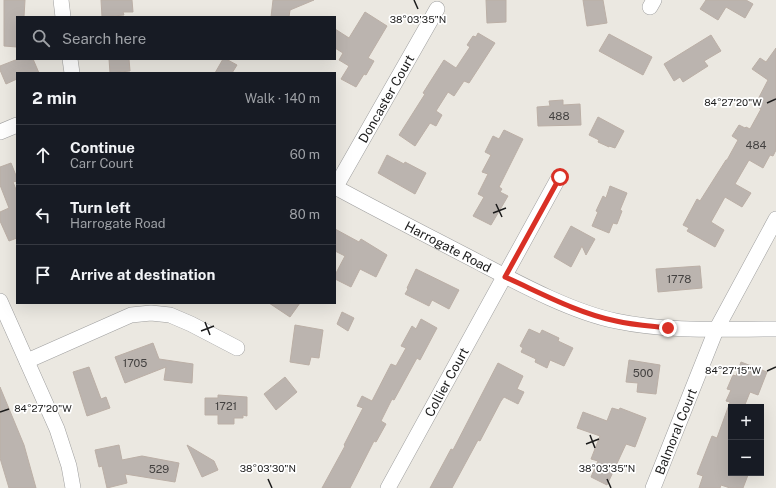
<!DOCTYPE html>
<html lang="en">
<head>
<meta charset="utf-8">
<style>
  body { margin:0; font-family:"Public Sans",sans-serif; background:#20242c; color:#f1f3f6 }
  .controls { position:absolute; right:12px; bottom:12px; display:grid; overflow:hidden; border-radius:0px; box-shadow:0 4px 16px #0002 }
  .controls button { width:36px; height:36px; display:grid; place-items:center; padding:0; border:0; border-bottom:1px solid #363941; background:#171b24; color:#f1f3f6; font:20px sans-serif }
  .stop { position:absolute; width:12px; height:12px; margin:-9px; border:3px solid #d93025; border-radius:50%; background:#fff }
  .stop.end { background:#d93025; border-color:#fff; box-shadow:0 1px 4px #0008 }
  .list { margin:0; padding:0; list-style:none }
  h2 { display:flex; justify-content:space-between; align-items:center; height:52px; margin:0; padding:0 16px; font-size:17px }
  h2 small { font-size:13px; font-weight:400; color:#9ea1a6 }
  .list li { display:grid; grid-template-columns:26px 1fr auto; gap:12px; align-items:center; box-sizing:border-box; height:60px; padding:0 16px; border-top:1px solid #363941 }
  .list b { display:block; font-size:15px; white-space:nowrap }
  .list p { margin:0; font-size:13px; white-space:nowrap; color:#9ea1a6 }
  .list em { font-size:13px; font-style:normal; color:#9ea1a6 }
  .icon { flex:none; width:22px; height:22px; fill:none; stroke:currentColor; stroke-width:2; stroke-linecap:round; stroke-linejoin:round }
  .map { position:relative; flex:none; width:776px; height:488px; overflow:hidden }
  .search { position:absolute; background:#171b24; box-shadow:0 4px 16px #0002; left:16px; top:16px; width:320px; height:44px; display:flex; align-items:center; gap:10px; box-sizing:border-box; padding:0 14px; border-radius:0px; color:#9ea1a6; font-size:15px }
  .panel { position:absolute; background:#171b24; box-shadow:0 4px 16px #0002; left:16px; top:72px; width:320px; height:232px; border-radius:0px }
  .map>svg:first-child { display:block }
</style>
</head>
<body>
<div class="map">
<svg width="776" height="488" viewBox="0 0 776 488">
  <rect width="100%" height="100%" fill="#ebe8e1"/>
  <path fill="#bbb4af" stroke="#bbafa6" d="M 4,0 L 25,0 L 24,17 L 17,17 L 17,47 L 4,46 Z
    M 101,0 L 132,0 L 133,12 L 123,12 L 124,15 L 102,17 Z
    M 273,0 L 314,0 L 290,10 L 289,17 L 271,17 Z
    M 486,0 L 506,0 L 506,22 L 487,23 Z
    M 583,0 L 603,0 L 607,23 L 587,26 Z
    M 706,0 L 746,0 L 753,4 L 745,18 L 726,7 L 718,20 L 700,9 Z
    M 365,12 L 387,26 L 368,58 L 374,61 L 366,75 L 364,74 L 356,87 L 341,79 L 349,66 L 339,60 L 343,53 L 335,48 L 335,29 L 349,38 Z
    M 478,33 L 495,43 L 469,83 L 464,81 L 454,96 L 448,92 L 436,111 L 442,115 L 436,126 L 430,123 L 415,146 L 399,135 L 425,94 L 423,93 L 444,60 L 456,68 L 470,47 L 467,45 L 473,36 L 476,37 Z
    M 609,34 L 652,57 L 643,75 L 599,51 Z
    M 711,35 L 721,51 L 704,61 L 708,66 L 683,82 L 680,77 L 674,81 L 664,64 Z
    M 776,48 L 776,150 L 773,156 L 770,155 L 763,168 L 749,160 L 735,184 L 751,193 L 742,207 L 725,197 L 711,222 L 724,230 L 715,247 L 687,231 L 689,228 L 683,225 L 697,199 L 700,201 L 726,160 L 727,160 L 738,140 L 732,136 L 739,125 L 745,128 L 746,127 L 750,129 L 761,109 L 755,105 L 768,80 L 752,69 L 760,58 L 766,62 Z
    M 18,59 L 33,59 L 39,73 L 17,73 L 17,79 L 6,84 L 0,70 L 0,66 Z
    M 109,59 L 129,59 L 130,71 L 110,73 Z
    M 223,59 L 226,59 L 237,65 L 232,73 L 215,73 Z
    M 563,100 L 563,105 L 580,104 L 581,125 L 538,126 L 537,107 L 550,106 L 549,101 Z
    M 598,117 L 624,131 L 615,148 L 609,146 L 609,147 L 598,142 L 599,140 L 589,135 Z
    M 504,130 L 523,139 L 499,187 L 502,189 L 500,192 L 508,196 L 491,225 L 473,216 L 484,197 L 478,194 L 488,174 L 482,172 L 491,155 L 485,152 L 493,136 L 499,139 Z
    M 387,155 L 404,164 L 405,162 L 426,173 L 415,194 L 378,173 Z
    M 11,163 L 17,178 L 17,181 L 13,182 L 17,192 L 17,238 L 9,241 L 0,221 L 0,212 L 9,208 L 0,185 L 0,167 Z
    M 610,186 L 627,193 L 620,210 L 622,211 L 617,224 L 613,223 L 609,233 L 592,226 L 598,212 L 596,211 L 603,196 L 606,198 Z
    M 571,226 L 595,239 L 586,255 L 582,246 L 571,267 L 554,257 Z
    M 335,229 L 359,242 L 361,239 L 387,255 L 376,277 L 360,269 L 351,287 L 335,279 L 335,275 L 345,256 L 335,251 Z
    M 700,266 L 702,288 L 658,292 L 656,269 Z
    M 416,269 L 459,290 L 449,309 L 432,300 L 429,306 L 405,294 L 408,289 L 407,288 Z
    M 269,303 L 300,303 L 290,317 Z
    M 342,312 L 354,318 L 348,331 L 337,324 Z
    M 421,319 L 437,328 L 420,360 L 417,358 L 394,400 L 392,399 L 381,421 L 386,424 L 376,442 L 374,441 L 350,488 L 322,488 L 345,446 L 344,445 L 363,408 L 357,406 L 362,396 L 372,401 L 391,364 L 396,366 L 406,348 L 401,346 L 412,326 L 416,329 Z
    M 295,325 L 323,330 L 319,358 L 311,357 L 309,365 L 290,362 Z
    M 529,329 L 540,334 L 542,330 L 559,338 L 558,341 L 573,348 L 564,366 L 550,360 L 547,368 L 535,362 L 536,359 L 521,352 L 523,348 L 520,346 Z
    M 153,343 L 159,359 L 193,364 L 192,383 L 164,380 L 166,367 L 125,383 L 115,357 Z
    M 629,360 L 660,365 L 656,394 L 637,392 L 638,383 L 626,382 Z
    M 741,362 L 767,372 L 758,395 L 750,392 L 744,407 L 731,407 L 731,473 L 742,473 L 748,475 L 743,488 L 730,488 L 721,485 L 720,488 L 699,488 L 703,476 L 697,474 L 712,436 L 717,438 L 730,402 L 726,401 L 731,390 L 727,389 L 733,375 L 736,376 Z
    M 498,363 L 523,376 L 517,389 L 524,392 L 518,404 L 504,397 L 501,401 L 480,441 L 478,440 L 452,488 L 430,488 L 451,449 L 453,450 Z
    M 89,367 L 101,399 L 106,397 L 110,408 L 87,416 L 73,372 Z
    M 285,377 L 297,392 L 276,410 L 264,394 Z
    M 0,387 L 24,445 L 36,488 L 9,488 L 0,458 Z
    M 218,395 L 247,397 L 247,416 L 243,415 L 243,418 L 234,418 L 234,424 L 218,424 L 218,415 L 205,415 L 205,398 L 218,398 Z
    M 612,408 L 619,410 L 620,408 L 646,418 L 635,447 L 626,444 L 607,485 L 591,477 L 598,461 L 591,459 L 600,436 L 577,428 L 583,412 L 607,421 Z
    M 119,445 L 122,460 L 142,456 L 179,463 L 175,482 L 125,474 L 127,483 L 107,488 L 102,466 L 99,467 L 95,450 Z
    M 187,445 L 214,461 L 218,470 L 202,477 Z"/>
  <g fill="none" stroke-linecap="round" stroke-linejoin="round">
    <defs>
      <g id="street">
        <path d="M 61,0 L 63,17"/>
        <path d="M 650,7 L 654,0"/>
        <path d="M 70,59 L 72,73"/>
        <path d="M 0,132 L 17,125"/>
        <path id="s1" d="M 335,187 C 383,213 432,238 480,263 C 520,284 572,312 616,321 C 668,332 723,329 776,329"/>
        <path id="s2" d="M 335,188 L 437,9"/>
        <path d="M 0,301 L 57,429 L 69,466 L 73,488"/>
        <path d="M 27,361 L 131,315 L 151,313 L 170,315 L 191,324 L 237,348"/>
        <path id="s3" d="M 388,488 L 559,177"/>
        <path id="s4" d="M 653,488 L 716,330 L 776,219"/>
      </g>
    </defs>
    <use href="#street" stroke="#9f9f9f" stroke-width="16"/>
    <use href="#street" stroke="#fff" stroke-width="15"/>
  </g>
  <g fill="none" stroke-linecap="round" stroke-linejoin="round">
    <path stroke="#d93025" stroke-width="5" d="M 560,177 L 505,277 C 541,293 577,313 616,321 C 633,325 651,326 668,328"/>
  </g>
  <path fill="none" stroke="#1b1b1b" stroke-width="1.5" d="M 414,0 L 418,9M 767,103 L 776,99M 496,204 L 502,217M 493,213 L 506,208M 205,322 L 210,335M 201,331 L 214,326M 767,371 L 776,367M 0,412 L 9,409M 590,435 L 595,448M 586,444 L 599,439M 268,479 L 272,488M 607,479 L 611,488"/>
  <g text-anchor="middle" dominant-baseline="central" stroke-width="3.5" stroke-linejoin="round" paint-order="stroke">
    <g font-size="11" fill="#434140">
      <text x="559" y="116">488</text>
      <text x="756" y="145">484</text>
      <text x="679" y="279">1778</text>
      <text x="135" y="363">1705</text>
      <text x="643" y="373">500</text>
      <text x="226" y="406">1721</text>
      <text x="159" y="469">529</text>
    </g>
    <g font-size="13" fill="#1b1b1b" stroke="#fff">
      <text stroke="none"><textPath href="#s2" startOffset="103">Doncaster Court</textPath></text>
      <text stroke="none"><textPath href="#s1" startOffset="128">Harrogate Road</textPath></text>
      <text stroke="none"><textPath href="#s3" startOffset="121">Collier Court</textPath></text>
      <text stroke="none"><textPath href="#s4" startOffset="61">Balmoral Court</textPath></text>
    </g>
  </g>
  <g font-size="10" text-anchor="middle" fill="#1b1b1b" stroke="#fff" stroke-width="3.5" stroke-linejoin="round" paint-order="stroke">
    <text x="418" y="23">38°03'35"N</text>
    <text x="733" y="106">84°27'20"W</text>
    <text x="733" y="374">84°27'15"W</text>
    <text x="43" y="412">84°27'20"W</text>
    <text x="268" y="472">38°03'30"N</text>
    <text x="607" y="472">38°03'35"N</text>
  </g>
</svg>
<div class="controls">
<button>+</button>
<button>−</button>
</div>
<div class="stop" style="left:560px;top:177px"></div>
<div class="stop end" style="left:668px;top:328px"></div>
<div class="search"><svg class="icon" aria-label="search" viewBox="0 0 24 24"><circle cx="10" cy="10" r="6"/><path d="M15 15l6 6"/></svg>Search here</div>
<section class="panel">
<h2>2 min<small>Walk · 140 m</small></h2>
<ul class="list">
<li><svg class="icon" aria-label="ahead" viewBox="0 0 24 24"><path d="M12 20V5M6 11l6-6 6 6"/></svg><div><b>Continue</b><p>Carr Court</p></div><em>60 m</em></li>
<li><svg class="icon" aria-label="left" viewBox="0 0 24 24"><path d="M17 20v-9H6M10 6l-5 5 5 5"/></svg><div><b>Turn left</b><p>Harrogate Road</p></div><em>80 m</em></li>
<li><svg class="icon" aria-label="arrive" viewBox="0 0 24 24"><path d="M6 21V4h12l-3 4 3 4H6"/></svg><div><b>Arrive at destination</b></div></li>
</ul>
</section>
</div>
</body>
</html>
